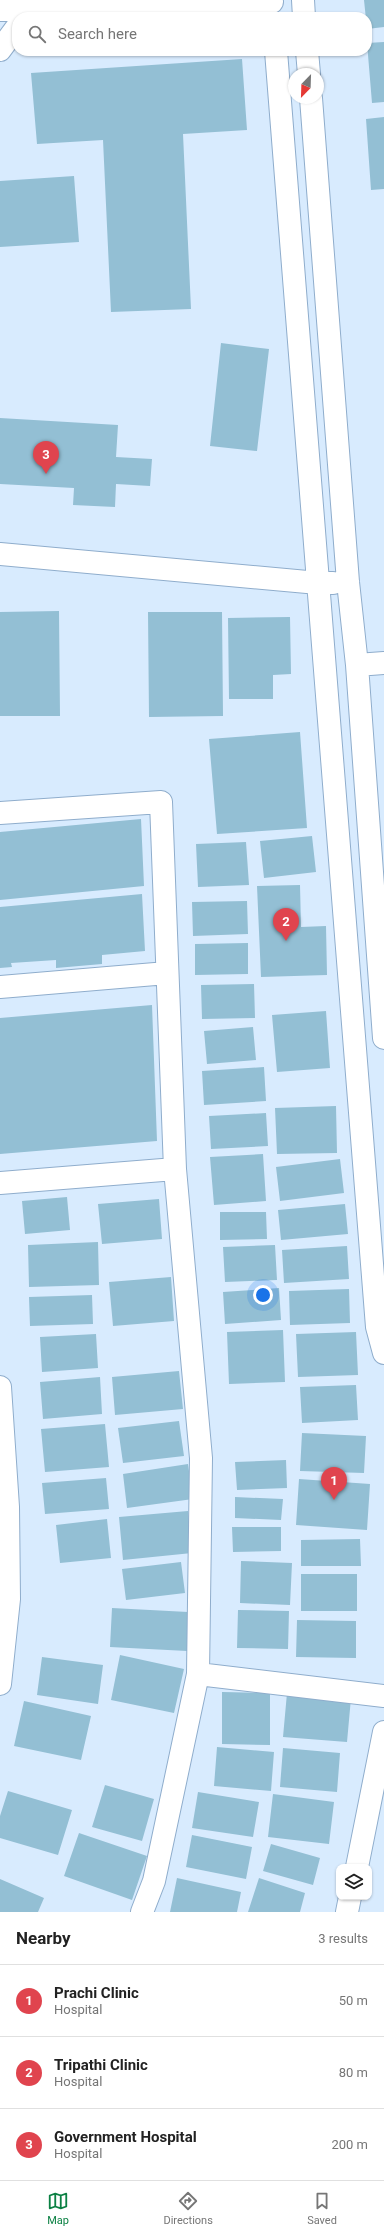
<!DOCTYPE html>
<html lang="en">
<head>
<meta charset="utf-8">
<style>
  body { margin:0; font-family:Roboto,sans-serif; background:#f6f6f6; color:#222 }
  .controls { position:absolute; right:12px; bottom:12px; display:grid; overflow:hidden; border-radius:8px; box-shadow:0 1px 3px #0004 }
  .controls button { width:36px; height:36px; display:grid; place-items:center; padding:0; border:0; border-bottom:1px solid #e0e0e0; background:#fff; color:#222; font:20px sans-serif }
  .compass { position:absolute; left:288px; top:68px; width:36px; height:36px; border-radius:50%; background:#fff; box-shadow:0 1px 3px #0004; rotate:203deg }
  .you { position:absolute; left:263px; top:1295px; width:14px; height:14px; margin:-10px; border:3px solid #fff; border-radius:50%; background:#1a73e8; box-shadow:0 0 0 6px #1a73e833 }
  .badge { display:grid; place-items:center; width:26px; height:26px; border-radius:50%; background:#0b8043; color:#fff; font-size:13px; font-weight:700 }
  .pin { position:absolute; translate:-50% -33px; filter:drop-shadow(0 1px 2px #0008) }
  .pin::after { content:''; position:absolute; top:21px; width:14px; height:12px; background:inherit; clip-path:polygon(0 0,100% 0,50% 100%) }
  .list { margin:0; padding:0; list-style:none }
  h2 { display:flex; justify-content:space-between; align-items:center; height:52px; margin:0; padding:0 16px; font-size:17px }
  h2 small { font-size:13px; font-weight:400; color:#767676 }
  .list li { display:grid; grid-template-columns:26px 1fr auto; gap:12px; align-items:center; box-sizing:border-box; height:72px; padding:0 16px; border-top:1px solid #e0e0e0 }
  .list b { display:block; font-size:15px; white-space:nowrap }
  .list p { margin:0; font-size:13px; white-space:nowrap; color:#767676 }
  .list em { font-size:13px; font-style:normal; color:#767676 }
  .icon { flex:none; width:22px; height:22px; fill:none; stroke:currentColor; stroke-width:2; stroke-linecap:round; stroke-linejoin:round }
  .map { position:relative; flex:none; width:384px; height:1912px; overflow:hidden }
  .search { position:absolute; background:#fff; box-shadow:0 1px 3px #0004; left:12px; right:12px; top:12px; height:44px; display:flex; align-items:center; gap:10px; box-sizing:border-box; padding:0 14px; border-radius:16px; color:#767676; font-size:15px }
  .sheet { height:268px; background:#fff }
  nav { display:flex; justify-content:space-around; align-items:center; box-sizing:border-box; height:56px; border-top:1px solid #e0e0e0; background:#fff; font-size:11px; color:#767676 }
  nav a { display:grid; justify-items:center; gap:2px }
  nav .on { color:#0b8043 }
  .map>svg:first-child { display:block }
</style>
</head>
<body>
<div class="map">
<svg width="384" height="1912" viewBox="0 0 384 1912">
  <rect width="100%" height="100%" fill="#d8ebfe"/>
  <path fill="#93bfd4" d="M 364,0 L 384,0 L 384,27 L 367,29 Z
    M 384,42 L 384,102 L 372,103 L 367,43 Z
    M 242,59 L 247,130 L 183,134 L 191,309 L 111,312 L 103,140 L 37,144 L 31,73 Z
    M 384,117 L 384,189 L 371,190 L 366,119 Z
    M 74,176 L 79,242 L 0,247 L 0,181 Z
    M 221,343 L 269,349 L 257,451 L 210,446 Z
    M 0,418 L 118,425 L 116,457 L 152,459 L 150,486 L 116,484 L 115,507 L 73,505 L 74,488 L 0,484 Z
    M 59,611 L 60,716 L 0,716 L 0,612 Z
    M 148,612 L 222,612 L 223,716 L 149,717 Z
    M 290,617 L 291,674 L 273,675 L 273,699 L 229,699 L 228,618 Z
    M 300,732 L 307,828 L 217,834 L 209,739 Z
    M 141,819 L 144,886 L 0,900 L 0,832 Z
    M 312,836 L 316,872 L 264,878 L 260,841 Z
    M 246,842 L 249,885 L 198,887 L 196,844 Z
    M 300,885 L 301,927 L 326,926 L 327,975 L 261,977 L 257,886 Z
    M 142,894 L 145,951 L 102,955 L 102,964 L 56,968 L 56,960 L 11,963 L 12,967 L 0,968 L 0,907 Z
    M 247,901 L 248,934 L 193,936 L 192,902 Z
    M 248,943 L 248,974 L 195,975 L 195,944 Z
    M 254,984 L 255,1018 L 202,1019 L 201,985 Z
    M 152,1005 L 157,1141 L 0,1154 L 0,1018 Z
    M 326,1011 L 330,1068 L 277,1072 L 272,1015 Z
    M 253,1027 L 256,1060 L 207,1064 L 204,1031 Z
    M 264,1067 L 266,1101 L 204,1105 L 202,1071 Z
    M 336,1106 L 337,1153 L 277,1154 L 275,1108 Z
    M 266,1113 L 268,1146 L 211,1149 L 209,1116 Z
    M 263,1154 L 266,1201 L 214,1205 L 210,1157 Z
    M 340,1159 L 344,1193 L 280,1201 L 276,1167 Z
    M 67,1197 L 70,1230 L 25,1234 L 22,1201 Z
    M 159,1199 L 162,1239 L 102,1244 L 98,1204 Z
    M 345,1204 L 348,1234 L 281,1240 L 278,1210 Z
    M 220,1212 L 266,1212 L 267,1239 L 220,1240 Z
    M 98,1242 L 99,1285 L 29,1287 L 28,1245 Z
    M 275,1245 L 277,1280 L 225,1282 L 223,1247 Z
    M 347,1246 L 349,1279 L 284,1283 L 282,1250 Z
    M 171,1277 L 174,1321 L 113,1326 L 109,1282 Z
    M 279,1288 L 281,1320 L 225,1324 L 223,1292 Z
    M 349,1289 L 350,1323 L 290,1325 L 289,1291 Z
    M 92,1295 L 93,1324 L 30,1326 L 29,1297 Z
    M 283,1330 L 285,1382 L 229,1384 L 227,1332 Z
    M 356,1332 L 358,1375 L 298,1377 L 296,1334 Z
    M 96,1334 L 98,1368 L 42,1372 L 40,1337 Z
    M 179,1371 L 183,1409 L 115,1415 L 112,1377 Z
    M 100,1377 L 102,1414 L 43,1419 L 40,1382 Z
    M 356,1385 L 358,1420 L 302,1423 L 300,1387 Z
    M 179,1421 L 184,1456 L 123,1463 L 118,1428 Z
    M 105,1424 L 109,1467 L 45,1472 L 41,1429 Z
    M 302,1433 L 366,1436 L 364,1473 L 300,1471 Z
    M 286,1460 L 287,1488 L 237,1490 L 235,1462 Z
    M 188,1464 L 193,1499 L 127,1508 L 123,1474 Z
    M 106,1478 L 109,1509 L 45,1514 L 42,1483 Z
    M 299,1479 L 370,1484 L 367,1530 L 296,1525 Z
    M 235,1497 L 283,1499 L 281,1520 L 235,1518 Z
    M 188,1511 L 192,1553 L 123,1560 L 119,1517 Z
    M 107,1519 L 111,1558 L 60,1563 L 56,1525 Z
    M 232,1527 L 281,1527 L 281,1551 L 233,1552 Z
    M 360,1539 L 361,1566 L 301,1566 L 301,1540 Z
    M 241,1561 L 292,1563 L 290,1605 L 240,1603 Z
    M 181,1562 L 185,1593 L 126,1600 L 122,1569 Z
    M 301,1574 L 357,1574 L 357,1611 L 301,1611 Z
    M 112,1608 L 188,1612 L 187,1651 L 110,1647 Z
    M 238,1610 L 289,1611 L 288,1649 L 237,1648 Z
    M 297,1620 L 356,1621 L 356,1658 L 296,1657 Z
    M 120,1655 L 184,1669 L 174,1713 L 111,1700 Z
    M 42,1657 L 103,1665 L 98,1704 L 37,1695 Z
    M 222,1692 L 270,1693 L 270,1745 L 222,1744 Z
    M 287,1693 L 351,1698 L 347,1742 L 283,1737 Z
    M 24,1701 L 91,1716 L 81,1760 L 14,1746 Z
    M 217,1747 L 274,1752 L 271,1791 L 214,1786 Z
    M 283,1748 L 340,1753 L 337,1792 L 280,1787 Z
    M 105,1785 L 154,1799 L 142,1841 L 92,1827 Z
    M 8,1791 L 72,1810 L 58,1855 L 0,1838 L 0,1816 Z
    M 198,1792 L 259,1802 L 253,1837 L 192,1828 Z
    M 273,1794 L 334,1802 L 329,1844 L 268,1837 Z
    M 79,1833 L 147,1856 L 132,1900 L 64,1876 Z
    M 192,1835 L 252,1847 L 246,1879 L 186,1867 Z
    M 271,1844 L 320,1858 L 313,1885 L 263,1871 Z
    M 177,1878 L 241,1892 L 237,1912 L 170,1912 Z
    M 259,1878 L 305,1893 L 300,1912 L 248,1912 Z
    M 0,1879 L 44,1898 L 38,1912 L 0,1912 Z"/>
  <g fill="none" stroke-linecap="round" stroke-linejoin="round">
    <defs>
      <path id="minor" d="M 303,0 L 304,17
        M 0,10 L 272,2
        M 0,50 L 17,27
        M 276,51 L 377,1327 L 384,1353
        M 307,51 L 309,74
        M 311,98 L 348,582 L 357,665 L 384,1038
        M 0,554 L 318,583 L 333,583
        M 357,665 L 384,663
        M 0,813 L 161,802 L 175,1169 L 201,1458 L 198,1674 L 154,1881 L 142,1912
        M 0,987 L 167,973
        M 0,1183 L 175,1169
        M 0,1387 L 8,1507 L 9,1599 L 0,1684
        M 198,1674 L 384,1696
        M 357,1867 L 384,1732
        M 347,1912 L 350,1897"/>
    </defs>
    <use href="#minor" stroke="#8fadcc" stroke-width="24"/>
    <use href="#minor" stroke="#fff" stroke-width="22"/>
  </g>
</svg>
<div class="controls">
<button><svg class="icon" aria-label="layers" viewBox="0 0 24 24"><path d="M12 4l9 5-9 5-9-5zM3 14l9 5 9-5"/></svg></button>
</div>
<svg class="compass" viewBox="-18 -18 36 36"><path d="M0-13l5 13h-10z" fill="#e53935"/><path d="M0 13l5-13h-10z" fill="#767676"/></svg>
<div class="you"></div>
<div class="pin badge" style="left:334px;top:1500px;background:#e0444e">1</div>
<div class="pin badge" style="left:286px;top:941px;background:#e0444e">2</div>
<div class="pin badge" style="left:46px;top:474px;background:#e0444e">3</div>
<div class="search"><svg class="icon" aria-label="search" viewBox="0 0 24 24"><circle cx="10" cy="10" r="6"/><path d="M15 15l6 6"/></svg>Search here</div>
</div>
<section class="sheet">
<h2>Nearby<small>3 results</small></h2>
<ul class="list">
<li><span class="badge" style="background:#e0444e">1</span><div><b>Prachi Clinic</b><p>Hospital</p></div><em>50 m</em></li>
<li><span class="badge" style="background:#e0444e">2</span><div><b>Tripathi Clinic</b><p>Hospital</p></div><em>80 m</em></li>
<li><span class="badge" style="background:#e0444e">3</span><div><b>Government Hospital</b><p>Hospital</p></div><em>200 m</em></li>
</ul>
</section>
<nav>
<a class="on"><svg class="icon" aria-label="map" viewBox="0 0 24 24"><path d="M3 6l6-2 6 2 6-2v14l-6 2-6-2-6 2zM9 4v14M15 6v14"/></svg>Map</a>
<a><svg class="icon" aria-label="directions" viewBox="0 0 24 24"><path d="M12 3l9 9-9 9-9-9zM9 14v-3h6M13 9l2 2-2 2"/></svg>Directions</a>
<a><svg class="icon" aria-label="saved" viewBox="0 0 24 24"><path d="M7 4h10v16l-5-4-5 4z"/></svg>Saved</a>
</nav>
</body>
</html>
